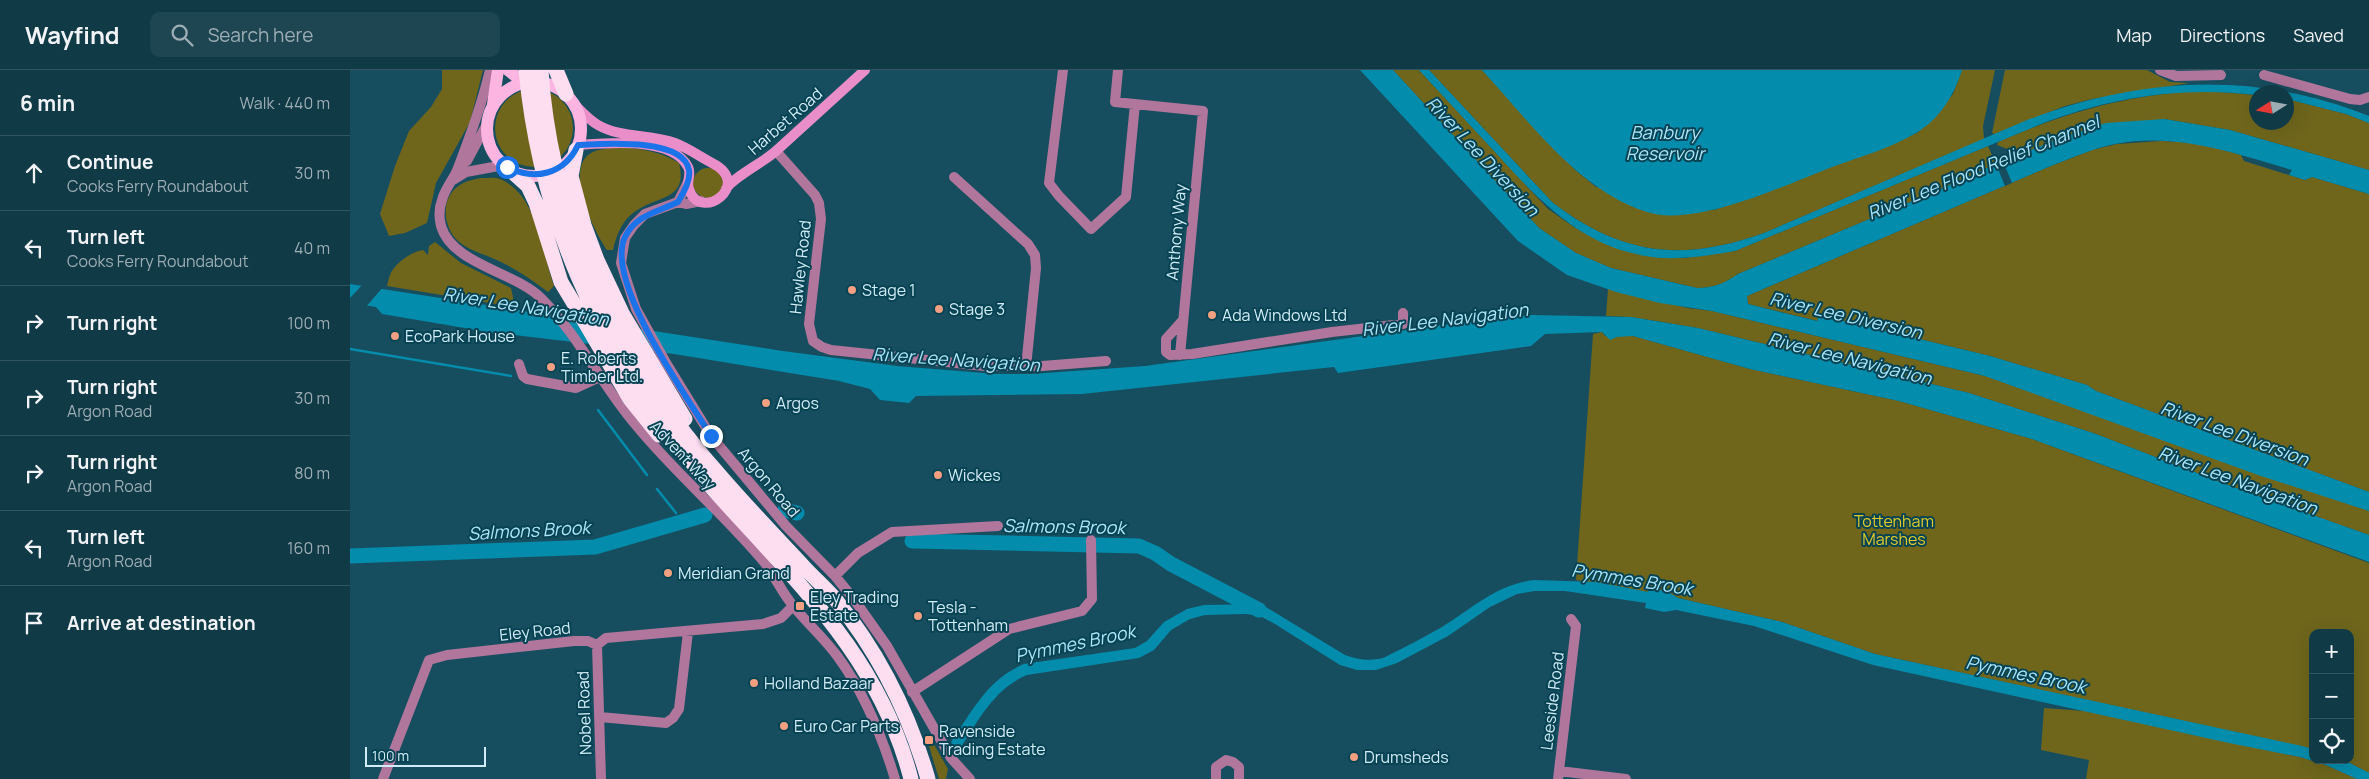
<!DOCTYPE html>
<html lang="en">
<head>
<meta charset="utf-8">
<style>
  body { margin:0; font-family:Manrope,sans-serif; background:#1e4552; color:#f1f3f6 }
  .controls { position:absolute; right:15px; bottom:15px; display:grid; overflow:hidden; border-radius:10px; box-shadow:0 5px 20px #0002 }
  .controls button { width:45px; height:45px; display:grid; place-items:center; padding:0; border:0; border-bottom:1px solid #305460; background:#113a47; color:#f1f3f6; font:25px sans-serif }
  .compass { position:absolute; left:1899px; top:15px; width:45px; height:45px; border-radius:50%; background:#113a47; box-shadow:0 5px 20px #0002; rotate:259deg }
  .scale { position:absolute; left:15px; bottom:12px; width:121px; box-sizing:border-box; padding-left:5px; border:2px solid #d1ecf6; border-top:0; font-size:14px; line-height:18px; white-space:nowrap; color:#d1ecf6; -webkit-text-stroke:4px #074353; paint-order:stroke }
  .stop { position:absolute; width:15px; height:15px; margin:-11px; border:4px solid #1a73e8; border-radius:50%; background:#fff }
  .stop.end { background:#1a73e8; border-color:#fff; box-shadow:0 1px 5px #0008 }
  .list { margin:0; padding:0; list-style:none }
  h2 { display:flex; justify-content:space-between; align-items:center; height:65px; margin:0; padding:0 20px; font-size:21px }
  h2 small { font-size:16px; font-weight:400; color:#9cadb4 }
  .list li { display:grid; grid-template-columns:32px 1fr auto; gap:15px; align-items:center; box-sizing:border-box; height:75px; padding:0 20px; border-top:1px solid #305460 }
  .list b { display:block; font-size:19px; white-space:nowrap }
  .list p { margin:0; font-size:16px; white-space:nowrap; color:#9cadb4 }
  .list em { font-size:16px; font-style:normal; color:#9cadb4 }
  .icon { flex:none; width:28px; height:28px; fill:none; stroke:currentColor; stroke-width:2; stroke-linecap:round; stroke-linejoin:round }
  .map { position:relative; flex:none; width:2019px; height:709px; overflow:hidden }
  header { display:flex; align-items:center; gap:30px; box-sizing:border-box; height:70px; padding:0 25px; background:#113a47; border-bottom:1px solid #305460 }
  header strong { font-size:24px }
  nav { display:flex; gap:28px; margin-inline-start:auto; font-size:18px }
  .search { width:350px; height:45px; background:#1e4552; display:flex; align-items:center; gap:12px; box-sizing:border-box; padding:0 18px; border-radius:10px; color:#9cadb4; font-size:19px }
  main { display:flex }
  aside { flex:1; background:#113a47 }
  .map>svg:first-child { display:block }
</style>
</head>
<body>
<header>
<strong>Wayfind</strong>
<div class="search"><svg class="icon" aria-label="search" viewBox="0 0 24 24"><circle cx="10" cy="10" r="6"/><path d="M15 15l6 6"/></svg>Search here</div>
<nav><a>Map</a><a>Directions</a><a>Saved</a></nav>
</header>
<main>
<aside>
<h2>6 min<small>Walk · 440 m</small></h2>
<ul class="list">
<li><svg class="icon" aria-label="ahead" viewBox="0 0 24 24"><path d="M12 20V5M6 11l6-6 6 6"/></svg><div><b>Continue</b><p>Cooks Ferry Roundabout</p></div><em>30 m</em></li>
<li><svg class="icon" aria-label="left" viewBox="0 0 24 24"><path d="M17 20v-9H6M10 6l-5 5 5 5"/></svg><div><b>Turn left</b><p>Cooks Ferry Roundabout</p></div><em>40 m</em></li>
<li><svg class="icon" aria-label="right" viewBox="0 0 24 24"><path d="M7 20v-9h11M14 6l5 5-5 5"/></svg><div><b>Turn right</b></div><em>100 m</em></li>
<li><svg class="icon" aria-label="right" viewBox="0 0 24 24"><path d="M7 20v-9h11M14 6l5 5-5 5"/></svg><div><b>Turn right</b><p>Argon Road</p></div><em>30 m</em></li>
<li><svg class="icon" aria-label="right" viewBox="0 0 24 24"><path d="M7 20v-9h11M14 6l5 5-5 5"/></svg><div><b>Turn right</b><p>Argon Road</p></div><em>80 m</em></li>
<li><svg class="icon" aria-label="left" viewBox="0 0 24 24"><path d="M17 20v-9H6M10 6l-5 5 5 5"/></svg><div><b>Turn left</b><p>Argon Road</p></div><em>160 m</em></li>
<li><svg class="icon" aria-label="arrive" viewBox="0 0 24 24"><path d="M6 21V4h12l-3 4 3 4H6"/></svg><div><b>Arrive at destination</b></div></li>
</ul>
</aside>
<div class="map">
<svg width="2019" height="709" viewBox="0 0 2019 709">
  <rect width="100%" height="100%" fill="#174e5f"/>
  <path fill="#6f661c" d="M 92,0 L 133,0 L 120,52 L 86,113 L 77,153 L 55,163 L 39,166 L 30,144 L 45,96 L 59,61 L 81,37 L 92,19 Z
    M 1043,0 L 1069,0 L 1198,139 L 1224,157 L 1257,175 L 1311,188 L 1335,188 L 1385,181 L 1638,76 L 1646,94 L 1582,123 L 1388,204 C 1375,213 1364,218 1347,218 L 1261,198 L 1226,183 L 1189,158 Z
    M 1079,0 L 1132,0 L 1224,99 L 1246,117 L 1364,140 L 1535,77 L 1567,63 L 1603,24 L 1612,0 L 1645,0 L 1633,56 L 1634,69 L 1414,163 C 1333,192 1273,186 1203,133 Z
    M 1655,0 L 1797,0 L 1820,12 L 1839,13 L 1742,29 L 1715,36 L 1645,64 L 1642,63 Z
    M145 58a39 39 0 1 1 78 0a39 39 0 1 1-78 0Z
    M 1830,22 L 1870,22 L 1906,25 L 1906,52 L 1936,52 L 1937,29 L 1996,44 L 2019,53 L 2019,100 L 1880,60 L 1814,49 L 1711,68 L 1654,91 L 1659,83 L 1657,79 L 1647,75 L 1648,72 C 1710,45 1762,29 1830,22 Z
    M 1811,71 L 1848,73 L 1891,85 L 1894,91 L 1955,110 L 1962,107 L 2019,124 L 2019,422 L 1746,321 L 1737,315 L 1640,286 L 1470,245 L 1468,251 L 1398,234 L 1397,226 L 1696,98 L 1742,80 L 1767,74 Z
    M 266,77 C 288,78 310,81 329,93 C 338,129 310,126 289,139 C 273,148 267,163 263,180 L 257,180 C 244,161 217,106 237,86 C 244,79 256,79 266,77 Z
    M343 113a15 15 0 1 1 30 0a15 15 0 1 1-30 0Z
    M 131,108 C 137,108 145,107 150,109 C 188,125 192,183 204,216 L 198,222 C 183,211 169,201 153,193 C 131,181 104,180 97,152 C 95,145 95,136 98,129 C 104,115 117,110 131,108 Z
    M 85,172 L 111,193 L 161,218 L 165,237 L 37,216 C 38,212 39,207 40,205 C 44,194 62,181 73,180 L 78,185 L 79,176 Z
    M 1258,219 L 1338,238 L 1362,241 L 1635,306 L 2019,441 L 2019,465 L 1878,415 L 1746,364 L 1619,323 L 1348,258 L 1281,247 L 1256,246 Z
    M 1252,262 L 1255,266 L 1283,266 L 1400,299 L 1549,331 L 1682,369 L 2019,493 L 2019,703 L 1994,690 L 2000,690 L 2000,563 L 1963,563 L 1963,679 L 1525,584 L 1432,552 L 1328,528 L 1318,522 L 1299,518 L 1298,522 L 1226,510 L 1243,264 Z
    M 1694,638 L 1735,641 L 1950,687 L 1976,695 L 2007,709 L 1736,709 L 1739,690 L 1691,680 Z
    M 578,664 L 598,699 L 596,709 L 589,709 L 576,666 Z"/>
  <path fill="#048cac" d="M 1010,0 L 1043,0 L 1189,158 L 1226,183 L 1261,198 L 1347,218 C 1364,218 1375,213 1388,204 L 1582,123 L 1646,94 L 1711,68 L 1756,53 L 1814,49 L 1880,60 L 2019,100 L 2019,124 L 1962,107 L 1955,110 L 1939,105 L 1942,100 C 1884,83 1826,62 1765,74 C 1741,79 1719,89 1696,98 L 1397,226 L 1398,234 L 1467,251 L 1469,245 L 1640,286 L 1737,315 L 1746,321 L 2019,422 L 2019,441 L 1908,405 L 1635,306 L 1362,241 L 1310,233 L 1266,222 L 1217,205 L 1168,171 Z
    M 1069,0 L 1079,0 L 1203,133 C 1273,186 1333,192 1414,163 L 1677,50 C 1791,7 1904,0 2019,46 L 2019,53 L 1996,44 L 1937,29 L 1936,22 L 1906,22 L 1906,25 C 1833,16 1760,27 1691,54 L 1385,181 C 1361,185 1338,189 1313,188 C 1237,183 1192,134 1144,81 C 1119,54 1094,27 1069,0 Z
    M 1132,0 L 1612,0 C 1604,25 1590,49 1566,63 C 1541,78 1510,87 1482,97 C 1435,115 1345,158 1297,142 C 1229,121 1179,51 1132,0 Z
    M 0,214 L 433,281 L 547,296 L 646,304 L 681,304 L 795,296 L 1145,248 L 1182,245 L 1281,247 L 1348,258 L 1619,323 L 1746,364 L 1878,415 L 2019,465 L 2019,492 L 1682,369 L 1549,331 L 1400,299 L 1283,266 L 1267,267 L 1260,270 L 1252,262 L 1195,264 L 1181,276 L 988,303 L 984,297 L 732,324 L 566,326 L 559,333 L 530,330 L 520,319 L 489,311 L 324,284 L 138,262 L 32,244 L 26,237 L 0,233 Z
    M 1184,510 L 1247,512 L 1298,522 L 1299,517 L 1318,522 L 1328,528 L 1432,552 L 1525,584 L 1952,676 L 1963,679 L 1963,690 L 1994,690 L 2019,703 L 2019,709 L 2007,709 L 1976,695 L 1950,687 L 1879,673 L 1523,595 L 1404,556 L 1326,540 L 1314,542 L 1295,538 L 1296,533 L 1215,521 L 1185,521 L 1167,524 L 1140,537 L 1098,566 L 1047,593 L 1026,600 L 1007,600 L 990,595 L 925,554 L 908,545 L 894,544 L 855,545 L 840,549 L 821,560 L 804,580 L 789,588 L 677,605 C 643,619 627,653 607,683 L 601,672 C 622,641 638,609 674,594 L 785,578 L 797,571 L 814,552 L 837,539 L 854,535 L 911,534 L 995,585 C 1008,590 1020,591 1033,588 C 1053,578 1073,568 1092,557 C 1123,538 1146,515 1184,510 Z"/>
  <path fill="#174e5f" d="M 1653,91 L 1662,113 L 1655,116 L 1646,94 Z
    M 13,214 L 33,217 L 15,238 L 0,235 L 0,228 Z"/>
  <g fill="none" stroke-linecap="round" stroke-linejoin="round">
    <path stroke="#048cac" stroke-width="2.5" d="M 0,279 L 161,306
      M 248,340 L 297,405
      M 307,419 L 326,443"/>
    <path stroke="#048cac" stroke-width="15" d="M 435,440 L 447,443
      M 562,471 L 789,476 L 805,483 L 821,494 L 909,540
      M 0,486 L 245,477 L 355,445"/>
    <path stroke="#b0769b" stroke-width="10" d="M 140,0 C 132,34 120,66 108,98 C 104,109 95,118 92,130 C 89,138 89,148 91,156 C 102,194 165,202 191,228 C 229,266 251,314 285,354 C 325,403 374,444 414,492 C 425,506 432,523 444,537 C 458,554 475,569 488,587 C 515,624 532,666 545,709
      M 713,0 L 699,113 L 709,126 L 741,159 L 776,127 L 785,34
      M 768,0 L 765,32 L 853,41 L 830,285
      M 1810,0 L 1826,6 L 1871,5
      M 1914,5 L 2000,29 L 2010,30 L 2019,27
      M 426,81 L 465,125 L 469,133 L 471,149 L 459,254 L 463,271 L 472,277 L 481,280 L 635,296 L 692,296 L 756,291
      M 109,95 L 117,91 L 138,52
      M 604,107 L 678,174 L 685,185 L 686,198 L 676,297
      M 103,110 L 116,102 L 154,95
      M 338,112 L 328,132 L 295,144 L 284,155 L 275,168 L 271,193 L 286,239 L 315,291 L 361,366 L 436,456 L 485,506 L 503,528 L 537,576 L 601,688 L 620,709
      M 328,132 L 336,134 L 351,131
      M 833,250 L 816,269 L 816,282 L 820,285 L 842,284 L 982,262 L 1053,254 L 1053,243
      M 169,294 L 173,306 L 177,309 L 226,318 L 250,307
      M 485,506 L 508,483 L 542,462 L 648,456
      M 247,575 L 251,709
      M 562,622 L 659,559 L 732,541 L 742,529 L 741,470
      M 250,647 L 316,653 L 323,648 L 329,639 L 338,562
      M 1209,701 L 1276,709
      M 33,709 L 79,590 L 97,585 L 224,571 L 238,571 L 247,575 L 256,568 L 413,554 L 431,548 L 443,536
      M 866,709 L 866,697 L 876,690 L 883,692 L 889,697 L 889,709
      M 1208,709 L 1226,556 L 1221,549"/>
    <path stroke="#ea8ec9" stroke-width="10" d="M 225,35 C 232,42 239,50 248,55 C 270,68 300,64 325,73 C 338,78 349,86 362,93 C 404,114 350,154 339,119 C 336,111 342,104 338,97 C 322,66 257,73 228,75
      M 376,119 C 382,108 414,92 426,81 L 515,0"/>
    <path stroke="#fcb4e1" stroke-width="12" d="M 158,0 L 168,8 L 180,11
      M137 59a47 47 0 1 1 94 0a47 47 0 1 1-94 0Z
      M 143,34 L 148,0"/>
    <path stroke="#fcdef0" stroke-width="15" d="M 176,0 C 190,148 247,275 340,390 C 348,399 355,410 363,419 C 445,511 529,585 561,709
      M 191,0 C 201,154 271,295 373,409 C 399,439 427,468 454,497 C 464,508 476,518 486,530 C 529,583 559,643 578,709
      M 206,0 L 216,24
      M 226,80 L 221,106 L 234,155 L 247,190 L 272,243 L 335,349
      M 157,97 L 178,116 L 186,133 L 211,212 L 226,237 L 280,329 L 309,365"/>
  </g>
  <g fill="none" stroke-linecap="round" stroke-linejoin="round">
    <path stroke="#1a73e8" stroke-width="6" d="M 157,97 C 184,111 214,105 228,75 C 251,74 333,67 339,100 C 341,110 333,124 328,132 C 307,142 286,145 275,167 C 254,211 337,327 361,366"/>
  </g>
  <g fill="#f2a081" stroke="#074353" stroke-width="2">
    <circle cx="502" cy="220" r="5"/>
    <circle cx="589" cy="239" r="5"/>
    <circle cx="862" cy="245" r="5"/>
    <circle cx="45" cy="266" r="5"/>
    <circle cx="201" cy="297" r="5"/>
    <circle cx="416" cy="333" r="5"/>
    <circle cx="588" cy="405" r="5"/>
    <circle cx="318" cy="503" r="5"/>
    <rect x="445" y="531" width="10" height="10" rx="2.5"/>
    <circle cx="568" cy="546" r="5"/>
    <circle cx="404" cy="613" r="5"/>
    <circle cx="434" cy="656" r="5"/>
    <rect x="574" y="665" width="10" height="10" rx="2.5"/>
    <circle cx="1004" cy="687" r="5"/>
  </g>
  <g text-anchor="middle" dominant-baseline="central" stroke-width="4" stroke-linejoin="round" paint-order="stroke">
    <g font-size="16" fill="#d1ecf6" stroke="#074353">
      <text transform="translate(435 51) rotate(-41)">Harbet Road</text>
      <text transform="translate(826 162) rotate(-85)">Anthony Way</text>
      <text transform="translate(450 197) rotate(-84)">Hawley Road</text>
      <text transform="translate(333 385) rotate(47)">Advent Way</text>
      <text transform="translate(419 412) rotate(50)">Argon Road</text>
      <text transform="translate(185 561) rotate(-6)">Eley Road</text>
      <text transform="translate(1202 631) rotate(-83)">Leeside Road</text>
      <text transform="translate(234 643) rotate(-92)">Nobel Road</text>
    </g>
    <g font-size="16" fill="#d1ecf6" stroke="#074353" text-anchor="start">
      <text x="512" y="220">Stage 1</text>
      <text x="599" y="239">Stage 3</text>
      <text x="872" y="245">Ada Windows Ltd</text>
      <text x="55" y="266">EcoPark House</text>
      <text x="211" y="288">E. Roberts<tspan x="211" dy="18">Timber Ltd.</tspan></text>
      <text x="426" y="333">Argos</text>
      <text x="598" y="405">Wickes</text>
      <text x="328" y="503">Meridian Grand</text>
      <text x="460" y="527">Eley Trading<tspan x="460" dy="18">Estate</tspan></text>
      <text x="578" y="537">Tesla -<tspan x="578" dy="18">Tottenham</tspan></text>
      <text x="414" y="613">Holland Bazaar</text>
      <text x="444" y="656">Euro Car Parts</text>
      <text x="589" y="661">Ravenside<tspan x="589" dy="18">Trading Estate</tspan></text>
      <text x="1014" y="687">Drumsheds</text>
    </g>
    <g font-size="16" fill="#e0cc29" stroke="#074353">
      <text x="1544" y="451">Tottenham<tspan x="1544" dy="18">Marshes</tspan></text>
    </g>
    <g font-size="18" font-style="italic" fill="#aae5fa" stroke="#074353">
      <text x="1315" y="62">Banbury<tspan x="1315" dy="21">Reservoir</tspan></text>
      <text transform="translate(1133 86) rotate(47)">River Lee Diversion</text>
      <text transform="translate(1633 97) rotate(-22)">River Lee Flood Relief Channel</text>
      <text transform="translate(176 236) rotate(9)">River Lee Navigation</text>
      <text transform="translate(1496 245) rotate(13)">River Lee Diversion</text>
      <text transform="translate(1095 249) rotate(-7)">River Lee Navigation</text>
      <text transform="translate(1500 288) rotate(14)">River Lee Navigation</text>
      <text transform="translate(606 289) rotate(4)">River Lee Navigation</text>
      <text transform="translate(1885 363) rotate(20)">River Lee Diversion</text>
      <text transform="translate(1888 410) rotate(20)">River Lee Navigation</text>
      <text transform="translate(714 456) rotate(1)">Salmons Brook</text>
      <text transform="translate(179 460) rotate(-3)">Salmons Brook</text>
      <text transform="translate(1282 509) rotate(9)">Pymmes Brook</text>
      <text transform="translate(725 573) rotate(-12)">Pymmes Brook</text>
      <text transform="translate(1676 604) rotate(12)">Pymmes Brook</text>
    </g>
  </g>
</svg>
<div class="controls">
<button>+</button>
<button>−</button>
<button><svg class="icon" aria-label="locate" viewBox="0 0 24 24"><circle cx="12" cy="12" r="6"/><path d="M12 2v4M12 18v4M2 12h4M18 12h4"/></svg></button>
</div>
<svg class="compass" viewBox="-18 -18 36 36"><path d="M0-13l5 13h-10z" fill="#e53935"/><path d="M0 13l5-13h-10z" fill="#9cadb4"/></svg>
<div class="scale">100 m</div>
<div class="stop" style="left:157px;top:97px"></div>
<div class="stop end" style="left:361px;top:366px"></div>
</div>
</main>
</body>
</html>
